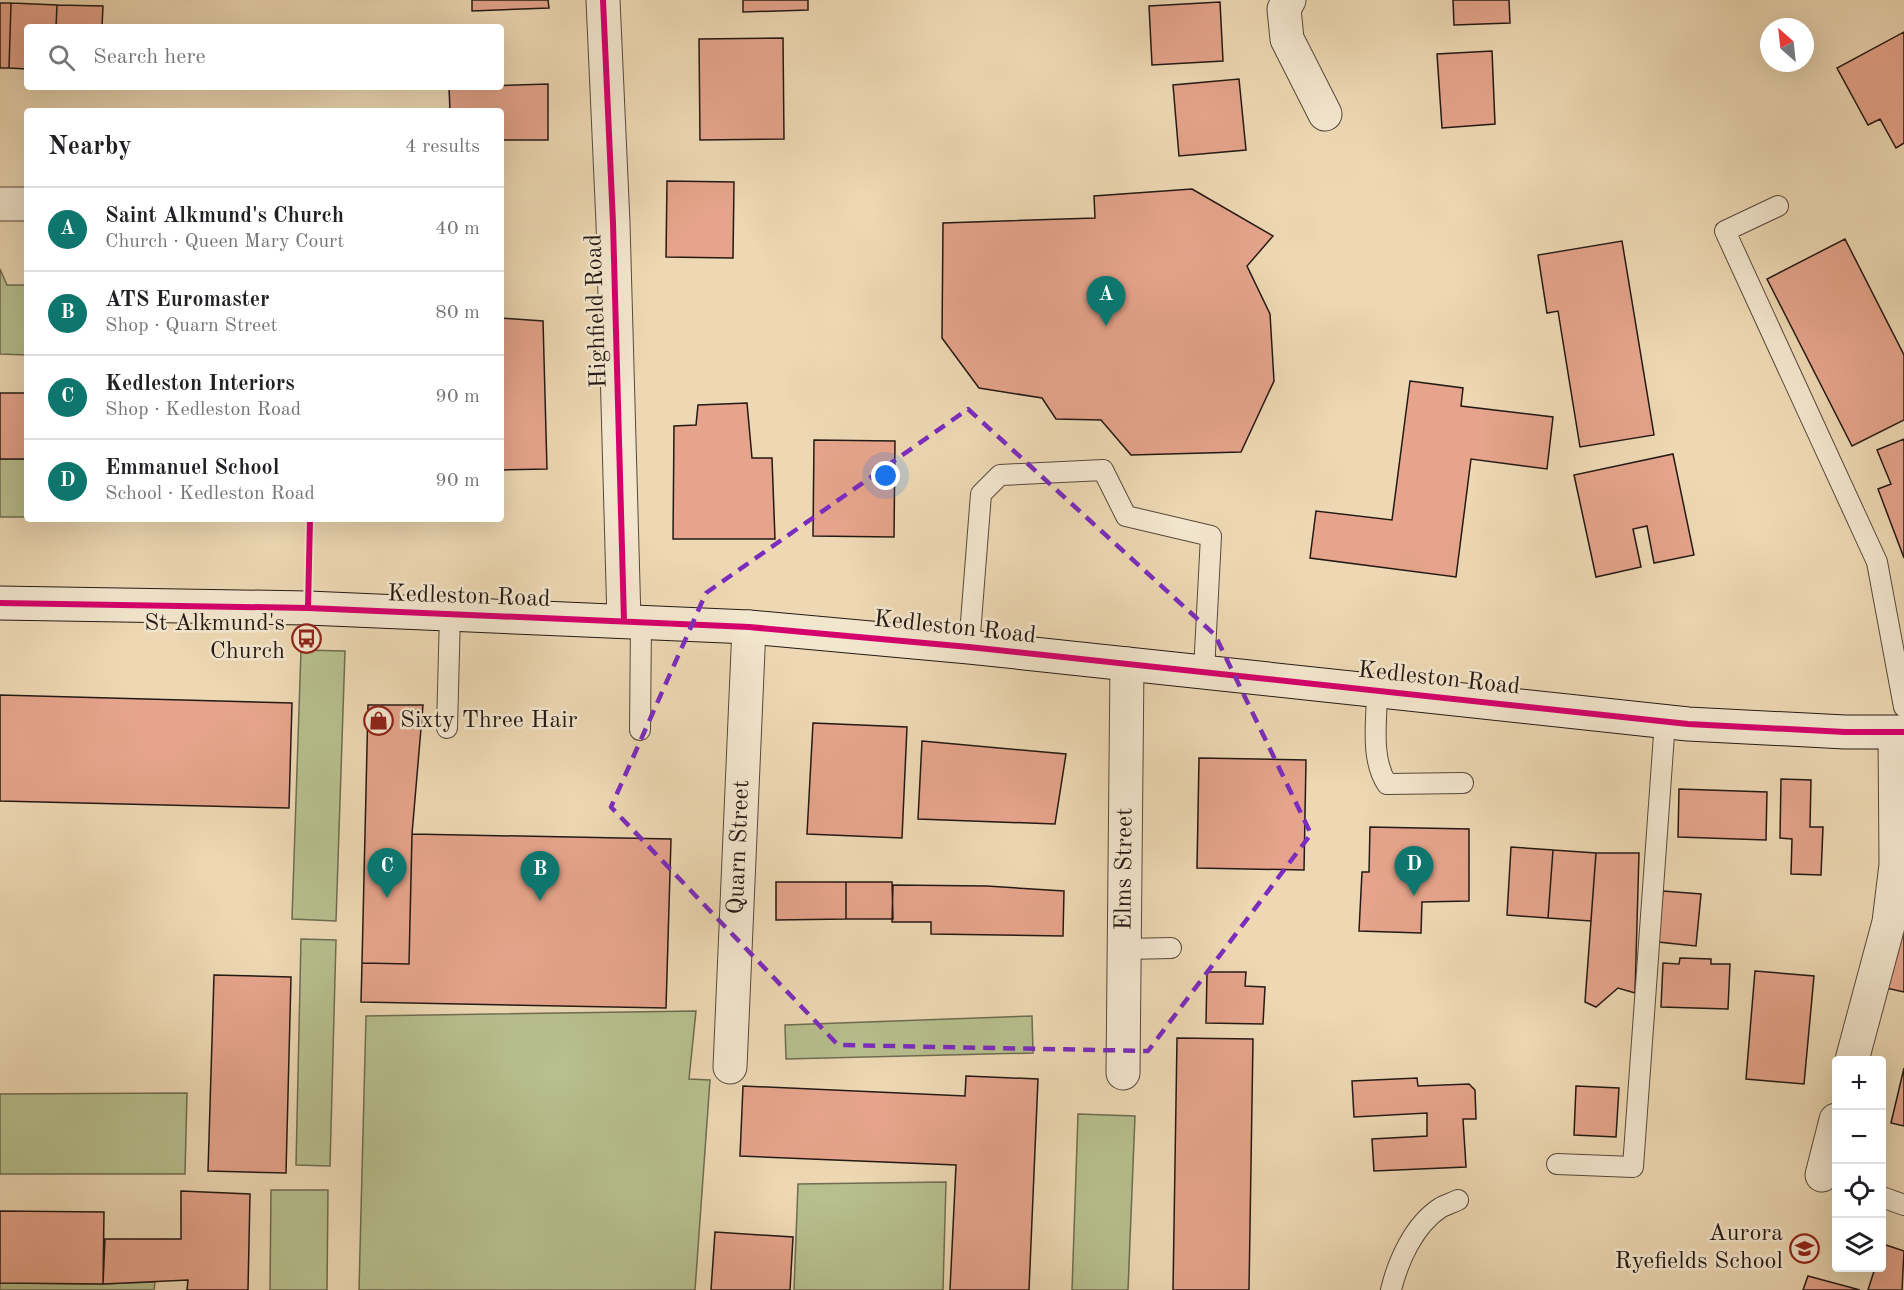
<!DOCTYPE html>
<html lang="en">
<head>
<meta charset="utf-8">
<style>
  body { margin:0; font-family:"Old Standard TT",serif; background:#f2f2f2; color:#202124 }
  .controls { position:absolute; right:18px; bottom:18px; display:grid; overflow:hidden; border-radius:6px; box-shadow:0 6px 24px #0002 }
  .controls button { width:54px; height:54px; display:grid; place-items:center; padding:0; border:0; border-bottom:2px solid #e0e0e0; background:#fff; color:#202124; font:30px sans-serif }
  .compass { position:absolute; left:1760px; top:18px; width:54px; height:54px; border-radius:50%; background:#fff; box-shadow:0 6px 24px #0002; rotate:333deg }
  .you { position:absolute; left:886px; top:476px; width:21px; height:21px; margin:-15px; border:4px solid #fff; border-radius:50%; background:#1a73e8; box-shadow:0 0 0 9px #1a73e833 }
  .badge { display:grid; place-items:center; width:39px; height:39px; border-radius:50%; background:#0f766e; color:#fff; font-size:20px; font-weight:700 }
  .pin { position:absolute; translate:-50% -50px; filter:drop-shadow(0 2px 3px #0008) }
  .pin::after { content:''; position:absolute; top:32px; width:21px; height:18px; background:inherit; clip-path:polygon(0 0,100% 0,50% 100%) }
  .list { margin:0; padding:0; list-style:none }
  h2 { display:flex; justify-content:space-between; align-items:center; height:78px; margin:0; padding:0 24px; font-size:26px }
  h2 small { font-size:20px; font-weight:400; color:#757577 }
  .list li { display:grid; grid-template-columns:39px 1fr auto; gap:18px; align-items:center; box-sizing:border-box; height:84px; padding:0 24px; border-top:2px solid #e0e0e0 }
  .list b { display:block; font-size:22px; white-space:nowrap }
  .list p { margin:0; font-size:20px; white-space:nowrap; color:#757577 }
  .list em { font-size:20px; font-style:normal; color:#757577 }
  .icon { flex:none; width:33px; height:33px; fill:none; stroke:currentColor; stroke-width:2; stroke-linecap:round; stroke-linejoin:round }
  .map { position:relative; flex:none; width:1904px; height:1290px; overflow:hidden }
  .search { position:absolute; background:#fff; box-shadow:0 6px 24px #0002; left:24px; top:24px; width:480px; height:66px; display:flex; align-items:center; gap:15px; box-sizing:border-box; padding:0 21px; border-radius:6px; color:#757577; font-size:22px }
  .panel { position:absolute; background:#fff; box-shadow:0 6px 24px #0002; left:24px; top:108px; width:480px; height:414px; border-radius:6px }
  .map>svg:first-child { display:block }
</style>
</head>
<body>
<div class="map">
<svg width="1904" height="1290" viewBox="0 0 1904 1290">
  <rect width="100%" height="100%" fill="#edd8b3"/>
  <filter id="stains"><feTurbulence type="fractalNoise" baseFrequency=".00333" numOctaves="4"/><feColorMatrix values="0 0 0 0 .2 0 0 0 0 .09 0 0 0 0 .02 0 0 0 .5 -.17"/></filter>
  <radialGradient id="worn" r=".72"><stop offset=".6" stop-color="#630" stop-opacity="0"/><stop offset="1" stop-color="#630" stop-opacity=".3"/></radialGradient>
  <path fill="#b7bf8e" stroke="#6e6c51" stroke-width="1.5" d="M 0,269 L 7,285 L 27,285 L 27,355 L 0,354 Z
    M 0,459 L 27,459 L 27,517 L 0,517 Z
    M 301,650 L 345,651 L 336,921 L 292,919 Z
    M 301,939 L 336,940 L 330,1166 L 296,1165 Z
    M 696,1011 L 689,1079 L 710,1080 L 695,1290 L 359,1290 L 366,1016 Z
    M 1032,1016 L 1033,1053 L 786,1059 L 785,1025 Z
    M 187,1093 L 185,1174 L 0,1174 L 0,1094 Z
    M 1078,1114 L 1135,1116 L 1128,1290 L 1072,1290 Z
    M 946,1182 L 943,1290 L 794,1290 L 798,1184 Z
    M 271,1190 L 328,1190 L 327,1290 L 270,1290 Z
    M 155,1282 L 154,1290 L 0,1290 L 0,1283 L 103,1284 Z"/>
  <path fill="#e5a48b" stroke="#241914" stroke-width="1.5" d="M 472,0 L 548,0 L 549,8 L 472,11 Z
    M 743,0 L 808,0 L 808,10 L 743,12 Z
    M 1453,0 L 1509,0 L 1510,23 L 1454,25 Z
    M 1220,2 L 1223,61 L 1152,65 L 1149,6 Z
    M 0,3 L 11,3 L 9,68 L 0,68 Z
    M 11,3 L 57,5 L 56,27 L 27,27 L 27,69 L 9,68 Z
    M 57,5 L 103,6 L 102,27 L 56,27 Z
    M 247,26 L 247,27 L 114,27 Z
    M 1904,32 L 1904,143 L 1896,148 L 1880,119 L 1868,125 L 1837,68 Z
    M 783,38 L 784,139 L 700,140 L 699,39 Z
    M 1492,51 L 1495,124 L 1442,128 L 1437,54 Z
    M 1239,79 L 1246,150 L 1179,156 L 1173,85 Z
    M 548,84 L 548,140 L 501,140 L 501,111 L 450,111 L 449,87 Z
    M 667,181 L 734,182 L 733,258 L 666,257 Z
    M 1192,189 L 1273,236 L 1247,266 L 1270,314 L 1274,381 L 1241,452 L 1131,455 L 1101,420 L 1056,419 L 1042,398 L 979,388 L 942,338 L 943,223 L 1095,218 L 1094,196 Z
    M 1845,239 L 1904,355 L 1904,420 L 1852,446 L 1767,279 Z
    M 1622,241 L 1654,435 L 1580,447 L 1558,311 L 1547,313 L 1538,255 Z
    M 501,318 L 543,321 L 547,469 L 501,470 Z
    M 1410,381 L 1463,388 L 1461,406 L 1553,417 L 1547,469 L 1471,459 L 1456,577 L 1310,558 L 1316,511 L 1392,520 Z
    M 0,393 L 27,393 L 27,459 L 0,459 Z
    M 747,403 L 752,458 L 772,458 L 775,539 L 673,539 L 674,426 L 696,425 L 698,405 Z
    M 1904,439 L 1904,558 L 1878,489 L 1891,484 L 1877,450 Z
    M 814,440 L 895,441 L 894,537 L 813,536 Z
    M 1673,454 L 1694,555 L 1654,563 L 1647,526 L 1633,529 L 1641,567 L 1596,577 L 1574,475 Z
    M 0,695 L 292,703 L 289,808 L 0,801 Z
    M 368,705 L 423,705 L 412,834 L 409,964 L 362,963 Z
    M 813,723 L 907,727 L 902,838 L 807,834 Z
    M 922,741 L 1066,754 L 1055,824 L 918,819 Z
    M 1199,758 L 1306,760 L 1304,870 L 1197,868 Z
    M 1781,779 L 1811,780 L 1810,827 L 1823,827 L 1821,875 L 1791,874 L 1792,839 L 1780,838 Z
    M 1679,789 L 1767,792 L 1766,840 L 1678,837 Z
    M 1370,827 L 1469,829 L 1469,901 L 1422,902 L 1421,933 L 1359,931 L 1362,872 L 1369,872 Z
    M 412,834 L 671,839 L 666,1008 L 361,1002 L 362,963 L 409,964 Z
    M 1511,847 L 1553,850 L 1548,918 L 1507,915 Z
    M 1553,850 L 1596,853 L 1591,921 L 1548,918 Z
    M 1596,853 L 1639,853 L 1635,993 L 1618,988 L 1596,1007 L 1585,1002 Z
    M 776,882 L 846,882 L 846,919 L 776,920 Z
    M 846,882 L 892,882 L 893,919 L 846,919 Z
    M 893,885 L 987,886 L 1064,891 L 1063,936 L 931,934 L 931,922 L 892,922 Z
    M 1663,891 L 1701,894 L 1696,946 L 1658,942 Z
    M 1904,908 L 1904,992 L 1886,988 Z
    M 1680,958 L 1711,959 L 1711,964 L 1730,964 L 1728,1009 L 1661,1007 L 1663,963 L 1679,964 Z
    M 1755,971 L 1814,976 L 1804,1084 L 1746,1079 Z
    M 1207,972 L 1246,972 L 1245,986 L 1265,987 L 1263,1024 L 1206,1023 Z
    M 214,975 L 291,977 L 286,1173 L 208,1171 Z
    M 1177,1038 L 1253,1039 L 1249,1290 L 1173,1290 Z
    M 1904,1068 L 1904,1126 L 1891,1123 Z
    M 966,1076 L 1038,1079 L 1029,1290 L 950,1290 L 956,1165 L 740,1156 L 743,1086 L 965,1096 Z
    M 1417,1078 L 1418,1086 L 1469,1084 L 1475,1090 L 1476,1119 L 1463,1119 L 1466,1167 L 1374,1171 L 1372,1139 L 1427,1136 L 1427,1113 L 1354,1117 L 1352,1081 Z
    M 1576,1086 L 1619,1088 L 1616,1137 L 1574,1135 Z
    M 181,1191 L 250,1194 L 248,1290 L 187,1290 L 188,1280 L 103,1284 L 105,1239 L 181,1239 Z
    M 0,1211 L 104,1212 L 103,1284 L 0,1283 Z
    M 715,1232 L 793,1237 L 790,1290 L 711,1290 Z
    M 1883,1244 L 1904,1251 L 1902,1290 L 1868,1290 L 1875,1268 L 1882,1268 Z
    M 1808,1276 L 1860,1290 L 1803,1290 Z"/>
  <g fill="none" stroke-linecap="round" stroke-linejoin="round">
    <defs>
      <path id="lane" d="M 1778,206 L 1725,231 L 1877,562 L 1904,707
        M 969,647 L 981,494 L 1000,475 L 1103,470 L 1126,516 L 1211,536 L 1204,671
        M 1377,691 C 1377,720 1370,758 1387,784 L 1463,783
        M 447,728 L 450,614
        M 640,730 L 641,622
        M 1126,949 L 1171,948
        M 1557,1164 L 1633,1167 L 1665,721
        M 1882,1197 L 1904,1205
        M 1391,1290 C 1398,1261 1414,1225 1440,1208 C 1445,1205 1452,1203 1458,1200"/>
      <g id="street">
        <path d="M 603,0 L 613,223 L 624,621"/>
        <path d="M 1289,0 L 1284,9 L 1287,39 L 1325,114"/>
        <path d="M 0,204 L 27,204"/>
        <path d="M 1852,1060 L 1889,922 L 1896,865 L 1895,733"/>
        <path id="s1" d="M 730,1067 L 749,627"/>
        <path id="s2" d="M 1123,1073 L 1127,664"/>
        <path d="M 1822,1175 L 1836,1120"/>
      </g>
      <path id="secondary" d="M 0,603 L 308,608 L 749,627 L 969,647 L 1688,724 L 1845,732 L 1904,732"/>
    </defs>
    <use href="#lane" stroke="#56493c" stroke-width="22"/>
    <use href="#street" stroke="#56493c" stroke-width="35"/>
    <use href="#secondary" stroke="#241914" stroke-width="35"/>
    <use href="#lane" stroke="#f3e6ce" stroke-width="20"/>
    <use href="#street" stroke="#f3e6ce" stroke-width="33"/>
    <use href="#secondary" stroke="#f3e6ce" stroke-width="33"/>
    <defs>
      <path id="cycleway" d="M 603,0 L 613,223 L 624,621
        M 0,603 L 308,608 L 749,627 L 969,647 L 1688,724 L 1845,732 L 1904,732
        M 308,608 L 310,519"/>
    </defs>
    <use href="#cycleway" stroke="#f3e6ce" stroke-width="10"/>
    <use href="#cycleway" stroke="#d6006c" stroke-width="6"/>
  </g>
  <path fill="none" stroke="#7b2cbf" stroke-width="4.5" stroke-dasharray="12 8" stroke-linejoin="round" d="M 968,409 L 1215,635 L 1311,834 L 1148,1051 L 838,1045 L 611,807 L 706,593 Z"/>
  <defs>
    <symbol id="bus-ring" viewBox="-11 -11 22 22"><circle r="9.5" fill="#f3e6ce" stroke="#8f2418" stroke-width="1.5"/><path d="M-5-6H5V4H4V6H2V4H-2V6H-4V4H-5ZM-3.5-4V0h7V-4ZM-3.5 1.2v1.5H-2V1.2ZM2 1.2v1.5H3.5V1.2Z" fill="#8f2418"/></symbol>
    <symbol id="shop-ring" viewBox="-11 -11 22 22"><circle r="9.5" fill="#f3e6ce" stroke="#8f2418" stroke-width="1.5"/><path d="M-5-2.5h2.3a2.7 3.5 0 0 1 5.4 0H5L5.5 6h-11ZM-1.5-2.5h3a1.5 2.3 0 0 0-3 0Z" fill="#8f2418"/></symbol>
    <symbol id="school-ring" viewBox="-11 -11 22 22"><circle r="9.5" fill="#f3e6ce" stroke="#8f2418" stroke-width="1.5"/><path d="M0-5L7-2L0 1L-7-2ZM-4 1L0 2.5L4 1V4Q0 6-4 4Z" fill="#8f2418"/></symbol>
  </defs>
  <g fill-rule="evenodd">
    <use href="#bus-ring" x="290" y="622" width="33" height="33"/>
    <use href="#shop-ring" x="362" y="704" width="33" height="33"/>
    <use href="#school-ring" x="1788" y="1232" width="33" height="33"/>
  </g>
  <g text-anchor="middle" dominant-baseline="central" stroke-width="5" stroke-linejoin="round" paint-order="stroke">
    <g font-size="24" fill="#241914" stroke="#f3e6ce">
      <text transform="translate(597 311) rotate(-92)">Highfield Road</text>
      <text transform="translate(469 597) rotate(2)">Kedleston Road</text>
      <text transform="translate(955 628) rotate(6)">Kedleston Road</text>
      <text transform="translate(1439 679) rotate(6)">Kedleston Road</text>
      <text stroke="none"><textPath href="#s1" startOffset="220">Quarn Street</textPath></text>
      <text stroke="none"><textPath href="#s2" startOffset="204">Elms Street</textPath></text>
    </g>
    <g font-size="24" fill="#241914" stroke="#f3e6ce" text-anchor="end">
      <text x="285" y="624">St Alkmund's<tspan x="285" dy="28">Church</tspan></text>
      <text x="400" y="721" text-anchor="start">Sixty Three Hair</text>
      <text x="1783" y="1234">Aurora<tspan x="1783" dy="28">Ryefields School</tspan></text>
    </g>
  </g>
  <rect width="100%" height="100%" filter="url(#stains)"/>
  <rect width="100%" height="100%" fill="url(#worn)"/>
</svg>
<div class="controls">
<button>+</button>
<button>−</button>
<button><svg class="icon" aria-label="locate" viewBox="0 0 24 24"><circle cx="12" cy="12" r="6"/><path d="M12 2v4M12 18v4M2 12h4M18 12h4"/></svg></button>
<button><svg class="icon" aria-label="layers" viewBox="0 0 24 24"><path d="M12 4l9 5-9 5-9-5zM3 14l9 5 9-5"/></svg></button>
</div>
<svg class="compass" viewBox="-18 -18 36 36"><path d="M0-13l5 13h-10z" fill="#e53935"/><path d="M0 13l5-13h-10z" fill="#757577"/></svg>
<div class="you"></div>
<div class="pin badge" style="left:1106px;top:326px">A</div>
<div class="pin badge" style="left:540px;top:901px">B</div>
<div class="pin badge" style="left:387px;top:898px">C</div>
<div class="pin badge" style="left:1414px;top:896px">D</div>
<div class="search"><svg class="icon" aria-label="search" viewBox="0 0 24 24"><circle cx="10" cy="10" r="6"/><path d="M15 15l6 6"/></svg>Search here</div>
<section class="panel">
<h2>Nearby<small>4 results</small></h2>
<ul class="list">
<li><span class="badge">A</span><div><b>Saint Alkmund's Church</b><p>Church · Queen Mary Court</p></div><em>40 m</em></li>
<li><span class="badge">B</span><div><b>ATS Euromaster</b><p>Shop · Quarn Street</p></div><em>80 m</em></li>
<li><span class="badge">C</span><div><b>Kedleston Interiors</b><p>Shop · Kedleston Road</p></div><em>90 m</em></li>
<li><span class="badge">D</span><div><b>Emmanuel School</b><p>School · Kedleston Road</p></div><em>90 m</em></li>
</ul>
</section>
</div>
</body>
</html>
